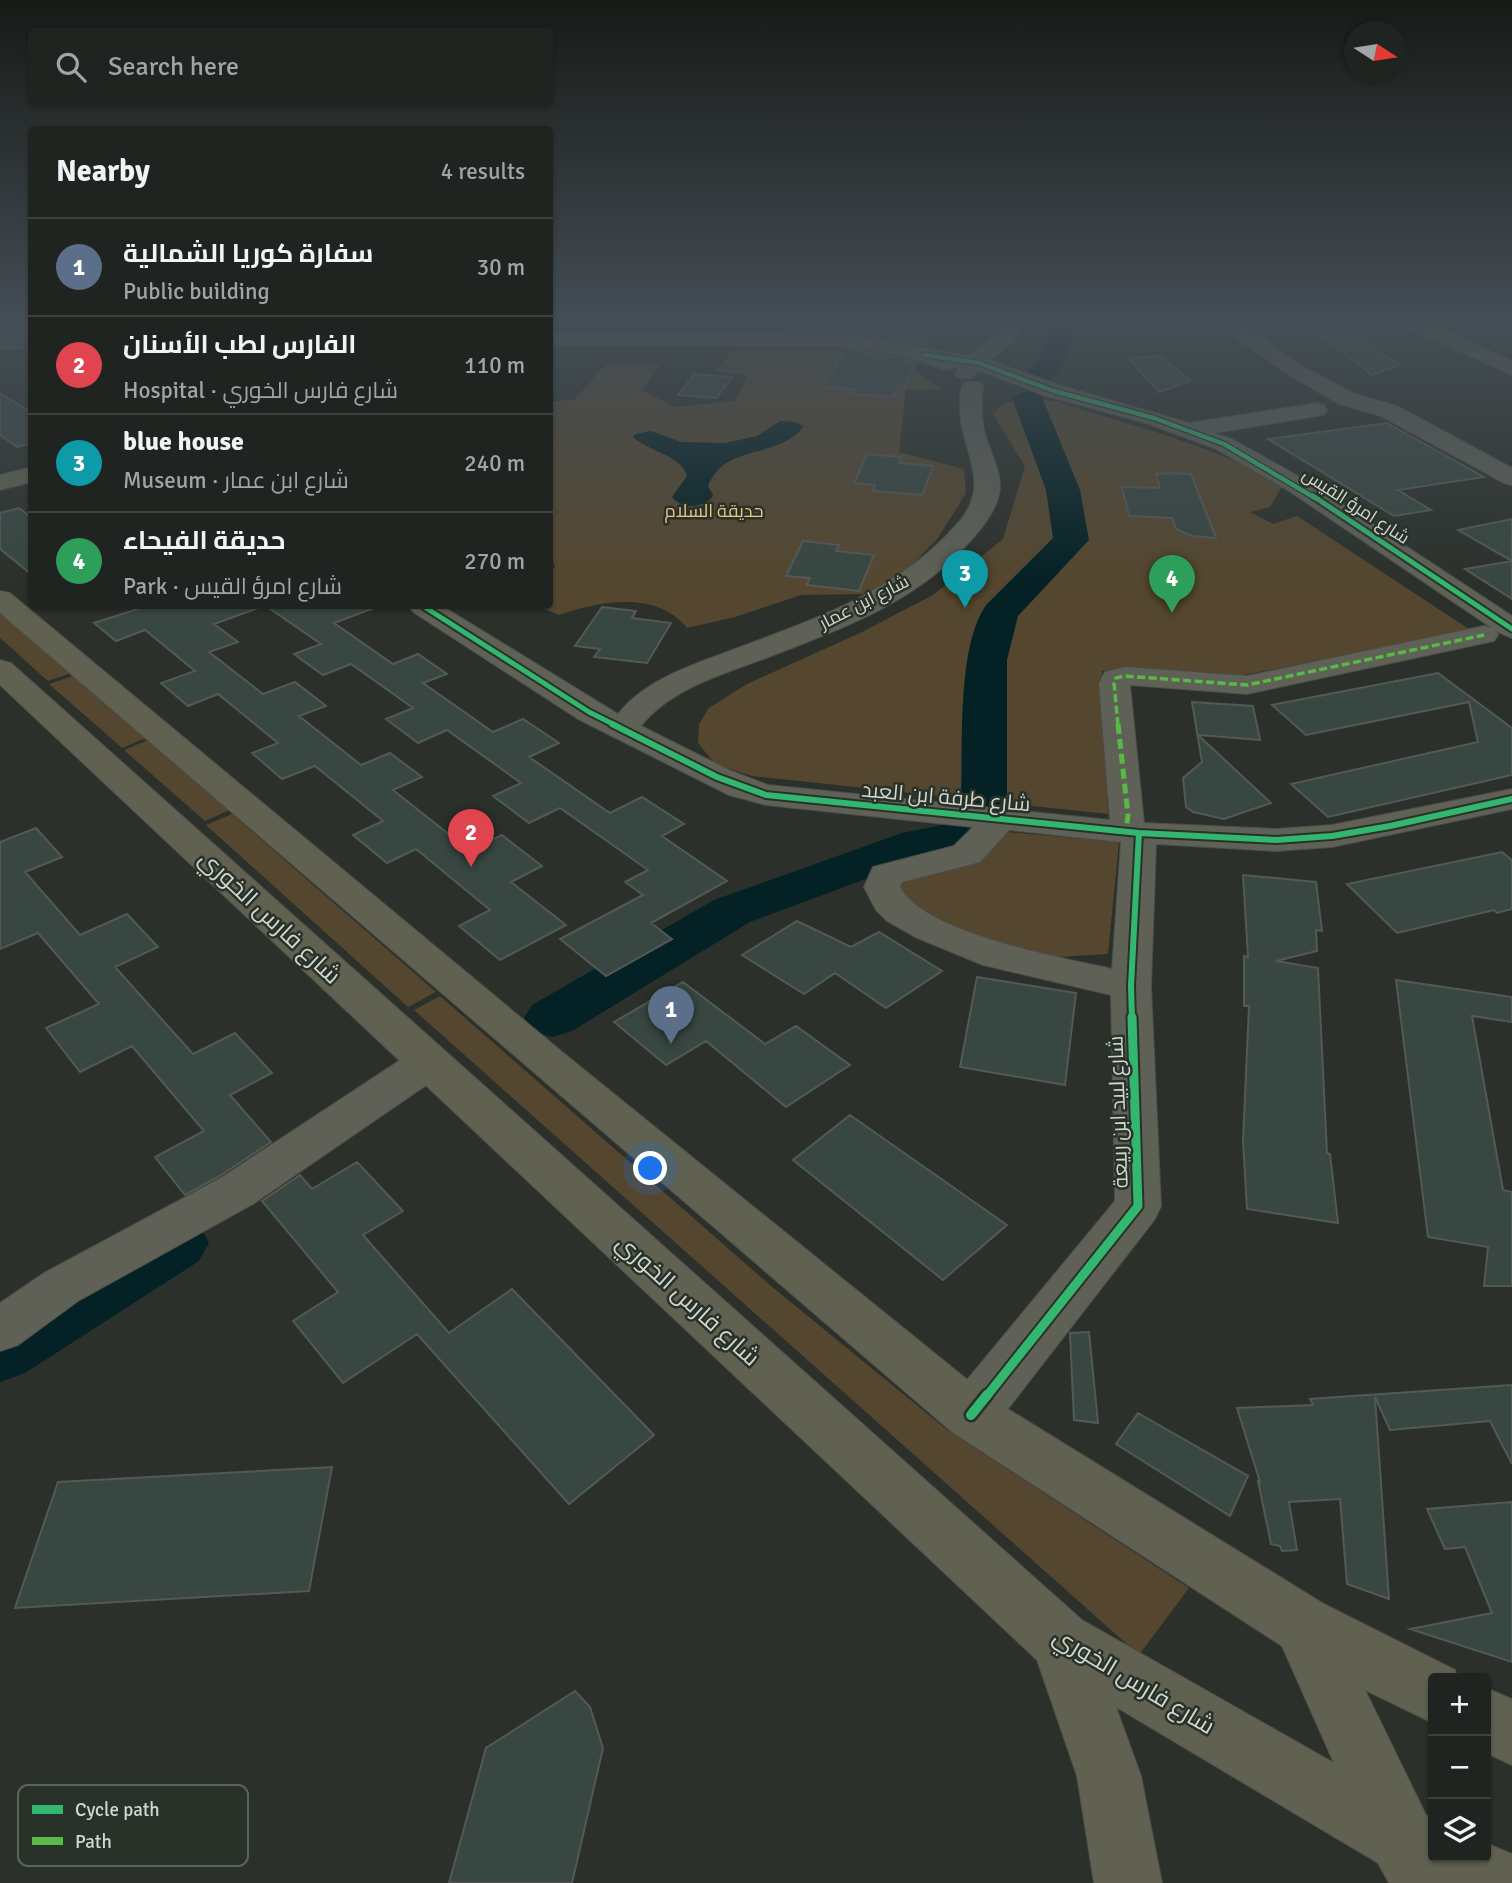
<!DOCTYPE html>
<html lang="en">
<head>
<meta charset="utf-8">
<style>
  body { margin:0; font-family:Signika,Cairo,sans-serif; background:#282c29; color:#f1f3f6 }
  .controls { position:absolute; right:21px; bottom:21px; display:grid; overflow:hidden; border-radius:7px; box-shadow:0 2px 5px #0004 }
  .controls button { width:63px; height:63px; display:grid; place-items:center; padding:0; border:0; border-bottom:2px solid #3d413e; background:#202420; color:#f1f3f6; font:35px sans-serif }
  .compass { position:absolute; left:1344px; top:21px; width:63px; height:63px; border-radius:50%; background:#202420; box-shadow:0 2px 5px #0004; rotate:102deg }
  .you { position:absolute; left:651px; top:1169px; width:24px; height:24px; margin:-18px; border:5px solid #fff; border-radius:50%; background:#1a73e8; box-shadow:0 0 0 10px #1a73e833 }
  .badge { display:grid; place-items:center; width:46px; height:46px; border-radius:50%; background:#979d97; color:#fff; font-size:23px; font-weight:700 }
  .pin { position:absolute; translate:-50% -58px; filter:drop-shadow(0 2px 4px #0008) }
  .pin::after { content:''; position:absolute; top:37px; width:24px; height:21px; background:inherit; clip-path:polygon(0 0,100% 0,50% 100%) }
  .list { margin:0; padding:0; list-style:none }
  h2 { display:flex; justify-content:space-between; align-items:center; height:91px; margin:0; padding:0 28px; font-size:30px }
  h2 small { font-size:23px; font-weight:400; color:#a2a4a5 }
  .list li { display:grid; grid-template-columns:46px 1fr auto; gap:21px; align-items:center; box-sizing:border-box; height:98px; padding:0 28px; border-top:2px solid #3d413e }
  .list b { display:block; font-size:26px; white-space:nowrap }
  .list p { margin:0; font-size:23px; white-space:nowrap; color:#a2a4a5 }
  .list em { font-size:23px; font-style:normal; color:#a2a4a5 }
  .icon { flex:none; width:38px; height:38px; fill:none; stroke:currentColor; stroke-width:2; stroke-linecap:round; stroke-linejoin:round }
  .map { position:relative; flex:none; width:1512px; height:1883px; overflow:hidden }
  .search { position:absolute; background:#202420; box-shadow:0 2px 5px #0004; left:28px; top:28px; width:525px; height:77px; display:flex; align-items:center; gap:18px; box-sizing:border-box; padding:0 24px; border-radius:7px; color:#a2a4a5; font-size:26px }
  .panel { position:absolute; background:#202420; box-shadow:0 2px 5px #0004; left:28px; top:126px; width:525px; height:483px; border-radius:7px }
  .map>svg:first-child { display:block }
</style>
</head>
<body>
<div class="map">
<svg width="1512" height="1883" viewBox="0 0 1512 1883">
  <rect width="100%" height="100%" fill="#2b302a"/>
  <path fill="#55472f" d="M 860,349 L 902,361 L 941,389 L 906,390 L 899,452 L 964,469 L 966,493 L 938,538 L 909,568 L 868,594 L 801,595 L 735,617 L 687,628 C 657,590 599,601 559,615 L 538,606 L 550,606 L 550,572 L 555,567 L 550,552 L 550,402 L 575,399 L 607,363 L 661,364 L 642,390 L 675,407 L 735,401 L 748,375 L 715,371 L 733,350 Z
    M 1039,399 L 1059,402 C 1135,427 1213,445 1283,485 L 1270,507 L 1250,512 L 1273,524 L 1297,516 L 1472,631 L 1228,678 L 1102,671 L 1108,814 L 752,776 L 715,764 L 698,743 L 699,724 L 709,708 L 747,684 L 862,632 L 933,595 L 1003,539 L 1025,466 L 993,414 C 1001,405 1007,401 1019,401 L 1053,493 L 1056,532 L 1083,532 L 1073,483 L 1037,406 Z
    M 0,611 L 71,673 L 48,681 L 0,638 Z
    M 73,676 L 146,738 L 122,748 L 49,684 Z
    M 148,740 L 230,810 L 205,821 L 124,750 Z
    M 232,814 L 436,992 L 408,1007 L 206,825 Z
    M 995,831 L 1119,842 L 1108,954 L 1025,959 L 916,913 L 892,883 Z
    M 440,996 L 771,1286 L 946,1429 L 1189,1588 L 1139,1655 L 414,1010 Z"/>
  <path fill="#042125" d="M 780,421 L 795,422 L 804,426 C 777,461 725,442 708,486 L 713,495 L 711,499 C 698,508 683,510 672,497 L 687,476 C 680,454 649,452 633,437 L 635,434 L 651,431 L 681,442 L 725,443 L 757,436 Z"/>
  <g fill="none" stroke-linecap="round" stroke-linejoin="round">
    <path fill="#042125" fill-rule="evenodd" d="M 1051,320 L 1077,320 L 1066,359 L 1047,385 L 1037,388 L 1027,385 L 1023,379 L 1039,358 Z
      M 1028,391 L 1038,394 L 1043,400 L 1080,490 L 1089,540 L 1018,616 L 1007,660 L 1007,794 L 1000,804 L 984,808 L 968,804 L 961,794 C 963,742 957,647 986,605 L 1053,538 L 1046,490 L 1013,400 L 1018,394 Z
      M 957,822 L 974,826 L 981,836 L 974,846 L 930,855 L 750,922 L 572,1031 L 552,1037 L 532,1031 L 524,1018 L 532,1005 L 714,900 L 902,833 Z
      M 176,1217 L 199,1225 L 209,1243 L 199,1261 L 25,1373 L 0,1382 L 0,1316 L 153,1225 Z"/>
  </g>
  <path fill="#384741" stroke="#545955" stroke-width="2" d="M 0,320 L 32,320 L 32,348 L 0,348 Z
    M 1327,320 L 1330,320 L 1399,365 L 1372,375 L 1318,333 Z
    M 860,323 L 934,323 L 924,345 L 854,334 Z
    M 845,349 L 901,358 L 916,363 L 905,386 L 899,385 L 893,397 L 852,394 L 855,389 L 823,387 Z
    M 1160,356 L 1191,381 L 1159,392 L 1128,358 Z
    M 695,374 L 732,377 L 716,398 L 678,395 Z
    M 0,393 L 32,413 L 32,443 L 17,447 L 0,435 Z
    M 1387,423 L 1484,477 L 1398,490 L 1431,510 L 1394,516 L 1268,439 Z
    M 867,454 L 902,457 L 899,463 L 933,466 L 922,495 L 873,491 L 875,485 L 854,483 Z
    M 1171,473 L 1191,474 L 1216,538 L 1192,536 L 1176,529 L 1172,518 L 1129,516 L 1122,487 L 1160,488 L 1156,474 Z
    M 19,508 L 32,518 L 32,575 L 0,549 L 0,513 Z
    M 1512,519 L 1512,561 L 1458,530 Z
    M 803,541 L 839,545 L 836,551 L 874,555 L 859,591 L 807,585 L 810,578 L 786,576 Z
    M 1512,561 L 1512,599 L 1465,569 Z
    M 147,606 L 255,606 L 256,609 L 214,624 L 238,642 L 209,652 L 263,694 L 295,682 L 326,706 L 299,716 L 361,765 L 390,753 L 422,777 L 393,790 L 469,850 L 502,835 L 542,866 L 511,882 L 566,925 L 500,960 L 459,926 L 490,910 L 416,849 L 387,863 L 353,835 L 383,821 L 315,766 L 282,779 L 252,753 L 278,743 L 218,694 L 188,706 L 161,683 L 195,671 L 145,630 L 116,641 L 94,623 Z
    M 266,606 L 373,606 L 374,608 L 334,623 L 393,664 L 418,654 L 447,674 L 423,683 L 493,732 L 523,719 L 559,743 L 529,757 L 610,813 L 642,797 L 684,824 L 662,836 L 727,881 L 651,923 L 672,939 L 606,976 L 560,939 L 643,895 L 625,882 L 648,870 L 560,808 L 529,823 L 493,796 L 521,783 L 447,730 L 418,743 L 386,719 L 413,708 L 351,664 L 323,675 L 294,654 L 321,644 Z
    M 602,607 L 636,611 L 632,618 L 671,623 L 647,663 L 594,657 L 600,649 L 575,646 Z
    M 1438,673 L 1512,728 L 1512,775 L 1328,817 L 1291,784 L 1478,742 L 1469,702 L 1306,735 L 1272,705 Z
    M 1192,702 L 1253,706 L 1260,740 L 1198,735 L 1271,803 L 1224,819 L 1193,812 L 1186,807 L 1183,778 L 1202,762 Z
    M 36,828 L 62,857 L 25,872 L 80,935 L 127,914 L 158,947 L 115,967 L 193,1054 L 235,1033 L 272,1073 L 230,1095 L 271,1142 L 220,1176 L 185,1195 L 155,1157 L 204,1131 L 132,1046 L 80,1072 L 46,1028 L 99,1004 L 38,933 L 0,949 L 0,842 Z
    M 1502,852 L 1512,860 L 1512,909 L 1497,913 L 1494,910 L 1397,933 L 1347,884 Z
    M 1243,875 L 1316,882 L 1322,931 L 1316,930 L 1317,951 L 1276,961 L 1318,968 L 1327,1153 L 1330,1154 L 1338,1223 L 1247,1209 L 1243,1141 L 1249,1006 L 1244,1006 L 1244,956 L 1248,957 Z
    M 797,921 L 851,947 L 879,932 L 942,971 L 886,1008 L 835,973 L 804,994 L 742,955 Z
    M 977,977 L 1076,993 L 1065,1085 L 960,1067 Z
    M 1396,980 L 1512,997 L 1512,1022 L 1472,1016 L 1503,1190 L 1512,1192 L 1512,1286 L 1484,1286 L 1488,1247 L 1428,1237 Z
    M 683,982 L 765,1044 L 796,1026 L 850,1065 L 786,1107 L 706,1041 L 666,1065 L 614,1022 Z
    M 850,1115 L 1007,1225 L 943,1280 L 793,1160 Z
    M 357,1162 L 403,1211 L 363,1235 L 449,1333 L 512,1289 L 654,1435 L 569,1504 L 417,1334 L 343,1383 L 293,1321 L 338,1292 L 262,1201 L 300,1175 L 312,1189 Z
    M 1089,1332 L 1098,1423 L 1074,1420 L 1070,1333 Z
    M 1512,1385 L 1512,1464 L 1490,1421 L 1390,1430 L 1375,1397 L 1389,1599 L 1347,1584 L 1340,1499 L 1289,1502 L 1297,1550 L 1282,1551 L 1280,1546 L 1271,1544 L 1258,1481 L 1260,1482 L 1237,1408 L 1313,1405 L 1310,1399 Z
    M 1138,1413 L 1248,1476 L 1230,1516 L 1116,1444 Z
    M 332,1467 L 309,1591 L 15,1608 L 58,1482 Z
    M 1512,1502 L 1512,1662 L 1410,1629 L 1492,1613 L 1465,1547 L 1445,1549 L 1427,1509 Z
    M 575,1691 L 590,1707 L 603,1748 L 572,1883 L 449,1883 L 486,1748 Z"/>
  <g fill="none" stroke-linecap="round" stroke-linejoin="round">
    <defs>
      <path id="minor" d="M 1005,320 L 1025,320 L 1013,342 L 989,360 L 1062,386 L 1189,423 L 1316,403 L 1324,405 L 1327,410 L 1324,415 L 1215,433 L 1232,439 L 1307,481 L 1512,616 L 1512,638 L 1496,631 L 1498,635 L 1494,641 L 1247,694 L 1130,685 L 1144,823 L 1276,829 L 1332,825 L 1512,789 L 1512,809 L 1332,847 L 1276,851 L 1156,844 L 1151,986 L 1161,1206 L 1155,1219 L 990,1432 L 971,1439 L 952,1432 L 944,1415 L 952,1398 L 1115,1201 L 1111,995 L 983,965 L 915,937 L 887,921 L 876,910 L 864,887 L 873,867 L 954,846 L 973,827 L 766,805 L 729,795 L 578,719 L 413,612 L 409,606 L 442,606 L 618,714 C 647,677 699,663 743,646 C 821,617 902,588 958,523 C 995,481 957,448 960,402 C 960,394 960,388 965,382 L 979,382 L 983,386 C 981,402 981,418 985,434 C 990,453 1004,474 999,495 C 994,515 978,533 964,548 C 911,604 837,631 766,658 C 723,674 670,689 641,726 L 729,770 L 768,785 L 1110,820 L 1099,683 L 1105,672 L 1125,667 L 1247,676 L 1484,626 L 1492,628 L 1289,491 L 1216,449 L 1146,423 L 1046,396 L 978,370 L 972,378 L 958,378 L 955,374 L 959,366 L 946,370 L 902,355 L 840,346 L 550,345 L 550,333 L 840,334 L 968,355 L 1000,334 ZM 1009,830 L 1121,842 L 1112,969 C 1063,958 923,933 900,887 L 902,882 L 980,862 Z
        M 1245,329 L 1252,331 L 1300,365 L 1355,394 L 1397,406 L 1512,468 L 1512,485 L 1504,483 L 1381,416 L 1339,404 L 1286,373 L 1238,339 L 1235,335 Z
        M 429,1047 L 444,1051 L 450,1062 L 444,1073 L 253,1204 L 78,1301 L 18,1345 L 0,1351 L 0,1303 L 44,1273 L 221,1178 L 414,1051 Z"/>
      <path id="major" d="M 32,467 L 32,482 L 0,490 L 0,475 Z
        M 0,591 L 10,593 L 561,1051 L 990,1398 L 1324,1604 L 1455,1670 L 1458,1678 L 1433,1678 L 1433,1723 L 1365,1690 L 1426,1815 L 1433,1819 L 1433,1857 L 1486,1857 L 1486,1843 L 1512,1854 L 1512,1883 L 1389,1883 L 1378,1863 L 1116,1707 L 1141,1776 L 1162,1883 L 1094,1883 L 1077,1776 L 1037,1660 L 0,685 L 0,660 L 11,663 L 1082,1620 L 1334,1763 L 1282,1646 L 952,1432 L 0,613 Z
        M 1486,1688 L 1512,1699 L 1512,1765 L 1486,1753 Z"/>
      <path id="highway" d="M 1397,320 L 1422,320 L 1512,361 L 1512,375 L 1399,324 Z"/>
    </defs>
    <use href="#minor" stroke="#4a4d49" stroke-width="2"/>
    <use href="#major" stroke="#4a4d49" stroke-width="2"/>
    <use href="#highway" stroke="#4a4d49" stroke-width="2"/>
    <use href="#minor" fill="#5f6156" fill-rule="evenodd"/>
    <use href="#major" fill="#606150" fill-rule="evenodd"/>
    <use href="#highway" fill="#646652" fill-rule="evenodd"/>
    <path stroke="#58b947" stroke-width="3.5" stroke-dasharray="8 3.5" stroke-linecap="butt" d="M 1118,725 L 1114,683 L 1116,678 L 1125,676 L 1247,685 L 1484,635"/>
    <path stroke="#58b947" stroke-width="5" stroke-dasharray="10 5" stroke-linecap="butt" d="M 1118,724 L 1128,815 L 1126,831"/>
    <defs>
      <path id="cycleway-far4" d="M 925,355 L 979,363 L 1054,391 L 1154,418 L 1224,444 L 1315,498"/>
      <path id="cycleway-far3" d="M 1313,496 L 1512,629
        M 423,606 L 589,712 L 615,725"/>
      <path id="cycleway-far2" d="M 612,724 L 717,777 L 766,795 L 1139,833 L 1276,840 L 1332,836 L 1390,826 L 1512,799
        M 1132,1019 L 1131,986 L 1139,833"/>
      <path id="cycleway-far1" d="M 986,1397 L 1138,1206 L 1132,1017"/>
      <path id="cycleway" d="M 971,1415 L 987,1395"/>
    </defs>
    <use href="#cycleway-far4" stroke="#293228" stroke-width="7"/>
    <use href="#cycleway-far3" stroke="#293228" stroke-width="9"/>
    <use href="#cycleway-far2" stroke="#293228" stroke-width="10"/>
    <use href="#cycleway-far1" stroke="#293228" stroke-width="13"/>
    <use href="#cycleway" stroke="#293228" stroke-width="15"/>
    <use href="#cycleway-far4" stroke="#33b770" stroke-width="4.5"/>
    <use href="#cycleway-far3" stroke="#33b770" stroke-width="5"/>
    <use href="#cycleway-far2" stroke="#33b770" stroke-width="6"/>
    <use href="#cycleway-far1" stroke="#33b770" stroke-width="9"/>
    <use href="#cycleway" stroke="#33b770" stroke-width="10"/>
  </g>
  <linearGradient id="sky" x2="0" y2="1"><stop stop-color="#181a17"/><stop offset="0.55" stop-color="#444e55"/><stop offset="1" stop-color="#444e55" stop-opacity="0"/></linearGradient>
  <rect width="1512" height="584" fill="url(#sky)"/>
  <g text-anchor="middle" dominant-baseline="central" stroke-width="5" stroke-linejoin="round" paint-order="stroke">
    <g font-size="18" fill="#d1d7d1" stroke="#293228">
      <text transform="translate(1356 506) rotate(33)">شارع امرؤ القيس</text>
      <text transform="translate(864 602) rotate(-27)">شارع ابن عمار</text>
    </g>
    <g font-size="18" fill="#eec581" stroke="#293228">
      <text x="714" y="511">حديقة السلام</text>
    </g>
    <g font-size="21" fill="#d1d7d1" stroke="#293228">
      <text transform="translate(946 797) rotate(5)">شارع طرفة ابن العبد</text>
      <text transform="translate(1118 1112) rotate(-92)">شارع لبيد ابن ربيعة</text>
    </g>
    <g font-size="24" fill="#d1d7d1" stroke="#293228">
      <text transform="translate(270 917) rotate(43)">شارع فارس الخوري</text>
      <text transform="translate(688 1300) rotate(42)">شارع فارس الخوري</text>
      <text transform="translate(1134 1681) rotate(31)">شارع فارس الخوري</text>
    </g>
  </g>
  <rect x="18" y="1785" width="230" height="81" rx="10" fill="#293228" stroke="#5b645b" stroke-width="2"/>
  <rect x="32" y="1805" width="31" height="9" fill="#33b770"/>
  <rect x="32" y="1837" width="31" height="8" fill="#58b947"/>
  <g font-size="19" fill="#d1d7d1">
    <text x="75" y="1816">Cycle path</text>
    <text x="75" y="1848">Path</text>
  </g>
</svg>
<div class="controls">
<button>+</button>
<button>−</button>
<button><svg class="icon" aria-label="layers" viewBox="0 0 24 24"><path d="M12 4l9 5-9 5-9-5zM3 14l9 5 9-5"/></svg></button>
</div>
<svg class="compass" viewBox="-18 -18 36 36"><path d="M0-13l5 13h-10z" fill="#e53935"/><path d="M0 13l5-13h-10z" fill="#a2a4a5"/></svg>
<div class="you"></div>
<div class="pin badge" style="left:671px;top:1044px;background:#5c6f8a">1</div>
<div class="pin badge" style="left:471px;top:867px;background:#e0444e">2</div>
<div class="pin badge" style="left:965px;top:608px;background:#0f9aa8">3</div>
<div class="pin badge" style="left:1172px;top:613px;background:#2e9e5b">4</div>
<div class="search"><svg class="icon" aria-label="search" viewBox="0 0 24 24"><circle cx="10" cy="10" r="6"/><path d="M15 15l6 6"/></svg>Search here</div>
<section class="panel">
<h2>Nearby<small>4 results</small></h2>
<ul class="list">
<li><span class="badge" style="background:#5c6f8a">1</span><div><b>سفارة كوريا الشمالية</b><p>Public building</p></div><em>30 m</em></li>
<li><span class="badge" style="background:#e0444e">2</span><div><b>الفارس لطب الأسنان</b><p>Hospital · شارع فارس الخوري</p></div><em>110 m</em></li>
<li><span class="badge" style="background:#0f9aa8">3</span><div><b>blue house</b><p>Museum · شارع ابن عمار</p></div><em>240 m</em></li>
<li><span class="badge" style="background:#2e9e5b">4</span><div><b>حديقة الفيحاء</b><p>Park · شارع امرؤ القيس</p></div><em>270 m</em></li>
</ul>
</section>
</div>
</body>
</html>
